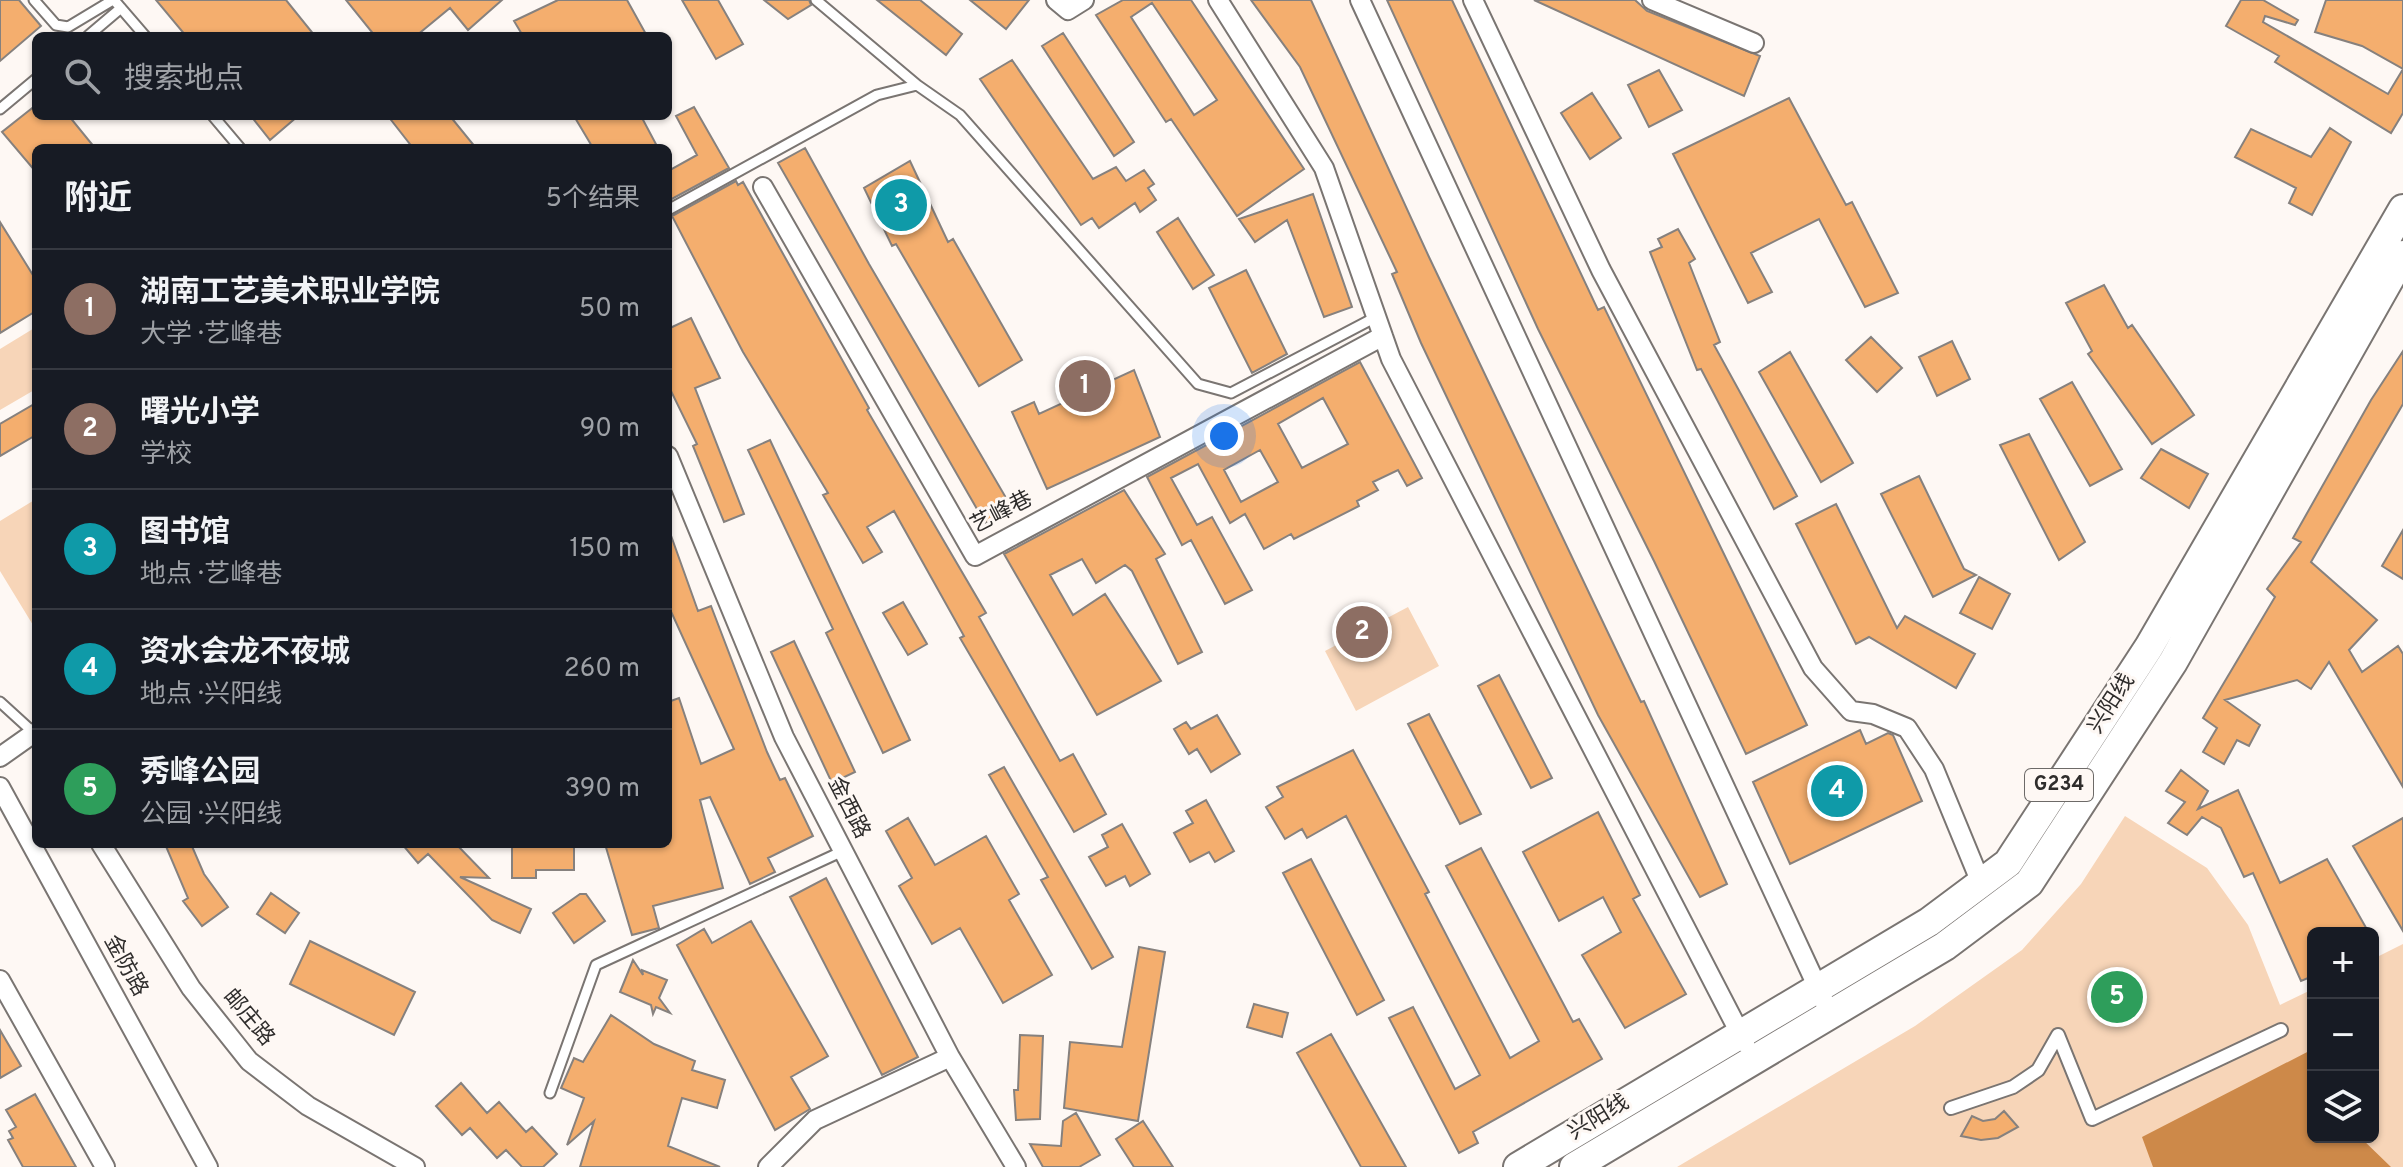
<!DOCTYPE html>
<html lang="zh">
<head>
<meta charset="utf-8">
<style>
  body { margin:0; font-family:Overpass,"Noto Sans SC",sans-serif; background:#242831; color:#f1f3f6 }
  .controls { position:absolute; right:24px; bottom:24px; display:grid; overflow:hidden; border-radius:12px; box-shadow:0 2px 6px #0004 }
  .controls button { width:72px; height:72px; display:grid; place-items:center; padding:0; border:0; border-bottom:2px solid #363941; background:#171b24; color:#f1f3f6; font:40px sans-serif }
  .you { position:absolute; left:1224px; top:436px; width:28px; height:28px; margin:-20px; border:6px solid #fff; border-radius:50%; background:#1a73e8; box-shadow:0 0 0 12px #1a73e833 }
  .badge { display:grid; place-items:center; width:52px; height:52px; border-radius:50%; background:#ea580c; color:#fff; font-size:26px; font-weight:700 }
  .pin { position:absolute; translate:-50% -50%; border:4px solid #fff; box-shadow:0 2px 8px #0006 }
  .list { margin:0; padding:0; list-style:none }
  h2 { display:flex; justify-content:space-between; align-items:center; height:104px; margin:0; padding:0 32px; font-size:34px }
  h2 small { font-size:26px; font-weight:400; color:#9ea1a6 }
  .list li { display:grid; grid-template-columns:52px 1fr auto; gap:24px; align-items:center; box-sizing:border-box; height:120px; padding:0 32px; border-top:2px solid #363941 }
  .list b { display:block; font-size:30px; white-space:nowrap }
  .list p { margin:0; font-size:26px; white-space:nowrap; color:#9ea1a6 }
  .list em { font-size:26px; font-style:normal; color:#9ea1a6 }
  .icon { flex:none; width:44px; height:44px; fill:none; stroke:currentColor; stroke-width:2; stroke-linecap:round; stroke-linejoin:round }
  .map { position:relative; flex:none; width:2403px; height:1167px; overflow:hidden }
  .search { position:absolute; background:#171b24; box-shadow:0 2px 6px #0004; left:32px; top:32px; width:640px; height:88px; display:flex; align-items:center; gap:20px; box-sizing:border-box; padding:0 28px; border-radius:12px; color:#9ea1a6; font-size:30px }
  .panel { position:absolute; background:#171b24; box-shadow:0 2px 6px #0004; left:32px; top:144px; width:640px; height:704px; border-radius:12px }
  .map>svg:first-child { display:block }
</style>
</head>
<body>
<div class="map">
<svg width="2403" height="1167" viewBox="0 0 2403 1167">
  <rect width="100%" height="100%" fill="#fef8f4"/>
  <path fill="#f7d5b8" d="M 36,327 L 36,389 L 0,410 L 0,349 Z
    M 36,499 L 36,630 L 0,571 L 0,521 Z
    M 1408,607 L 1439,666 L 1356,711 L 1325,651 Z
    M 2125,816 L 2207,868 L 2248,925 L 2280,1005 L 2313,989 L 2313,1137 L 2373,1137 L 2373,959 L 2403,944 L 2403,1167 L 1677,1167 L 1915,1026 L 2022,950 L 2081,884 Z"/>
  <path fill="#cd8949" d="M 2313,1049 L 2313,1137 L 2360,1137 L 2391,1167 L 2153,1167 L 2142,1137 Z"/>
  <path fill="#f4ae6e" stroke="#86817e" stroke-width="2" fill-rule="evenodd" d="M 0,0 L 19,0 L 41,26 L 0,61 Z
    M 156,0 L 286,0 L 315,36 L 186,36 Z
    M 346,0 L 502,0 L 468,30 L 450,8 L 416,36 L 375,36 Z
    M 558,0 L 627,0 L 647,36 L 523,36 L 514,21 Z
    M 682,0 L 718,0 L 743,44 L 716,59 Z
    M 764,0 L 809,0 L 811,5 L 788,19 Z
    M 877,0 L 920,0 L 962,34 L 946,55 Z
    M 970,0 L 1029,0 L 1006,29 Z
    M 1123,0 L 1191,0 L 1304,169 L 1237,216 L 1171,119 L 1166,122 L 1096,15 ZM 1152,3 L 1217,100 L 1194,115 L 1131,17 Z
    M 1251,0 L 1311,0 L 1429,257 L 1641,702 L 1644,701 L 1727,884 L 1700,897 L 1598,715 L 1421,343 L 1392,274 L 1397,272 L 1300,67 Z
    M 1387,0 L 1452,0 L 1598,310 L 1604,307 L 1807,725 L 1746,754 L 1654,561 L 1538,329 Z
    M 1534,0 L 1635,0 L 1647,11 L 1760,56 L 1744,96 Z
    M 2241,0 L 2263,0 L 2298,20 L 2295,25 L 2265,16 L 2263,22 L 2388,94 L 2403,69 L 2362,46 L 2315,32 L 2326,0 L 2403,0 L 2403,113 L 2391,133 L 2275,62 L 2279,56 L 2226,26 Z
    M 1063,33 L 1134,142 L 1114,156 L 1042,46 Z
    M 1012,60 L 1093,179 L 1116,167 L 1126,181 L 1144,170 L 1154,184 L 1148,188 L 1156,200 L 1140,212 L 1135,203 L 1099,228 L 1092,218 L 1081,225 L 980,79 Z
    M 1659,70 L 1682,110 L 1649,127 L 1628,85 Z
    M 1592,93 L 1621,138 L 1590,159 L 1561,113 Z
    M 1789,98 L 1846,205 L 1852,202 L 1898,293 L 1865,307 L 1819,219 L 1751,253 L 1772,292 L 1748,303 L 1673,154 Z
    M 36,105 L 36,116 L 69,116 L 95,148 L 36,148 L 36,172 L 2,132 Z
    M 694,107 L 729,168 L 668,201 L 668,171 L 697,155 L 676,116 Z
    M 251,116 L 298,116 L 270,140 Z
    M 388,116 L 450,116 L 476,148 L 413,148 Z
    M 574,116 L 641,116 L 658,148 L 593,148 Z
    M 2330,128 L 2351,142 L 2312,215 L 2289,203 L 2296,188 L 2235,157 L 2251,129 L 2311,157 Z
    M 805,148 L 869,264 L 1012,508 L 985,523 L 778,163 Z
    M 910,161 L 948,242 L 953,239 L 1022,360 L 979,386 L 896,244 L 892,246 L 864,188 Z
    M 736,181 L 738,185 L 743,182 L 869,408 L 867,410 L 986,613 L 979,617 L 1060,761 L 1073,754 L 1106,814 L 1074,832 L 960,638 L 964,636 L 894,511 L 867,527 L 882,552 L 863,563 L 823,495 L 828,493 L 743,352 L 672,216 Z
    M 1313,194 L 1352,307 L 1324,317 L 1287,220 L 1255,242 L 1239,219 Z
    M 1178,218 L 1214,275 L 1193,289 L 1157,232 Z
    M 0,222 L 36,280 L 36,311 L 0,333 Z
    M 1678,229 L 1695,259 L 1689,263 L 1720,342 L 1714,345 L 1797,496 L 1774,509 L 1701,369 L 1697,370 L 1650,252 L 1662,247 L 1658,239 Z
    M 1246,270 L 1287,354 L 1252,373 L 1209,288 Z
    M 2104,285 L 2128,328 L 2132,325 L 2194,415 L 2152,444 L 2088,354 L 2092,351 L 2066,303 Z
    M 691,318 L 720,378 L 695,388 L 744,514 L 724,522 L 693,446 L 697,444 L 668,385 L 668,329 Z
    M 1871,337 L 1902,368 L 1877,392 L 1846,360 Z
    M 1952,341 L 1970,379 L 1937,396 L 1919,357 Z
    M 2403,351 L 2403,404 L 2311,562 L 2377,620 L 2349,650 L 2362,672 L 2398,646 L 2403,654 L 2403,787 L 2329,662 L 2311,689 L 2297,680 L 2225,700 L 2260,725 L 2249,746 L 2237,740 L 2224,764 L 2203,752 L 2217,728 L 2203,718 L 2275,597 L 2267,589 L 2301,542 L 2293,538 L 2371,400 Z
    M 1790,352 L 1853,463 L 1821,482 L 1759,372 Z
    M 1360,362 L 1422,478 L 1407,486 L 1398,470 L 1373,482 L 1378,490 L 1357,501 L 1359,506 L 1294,539 L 1291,534 L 1264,549 L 1245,514 L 1230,523 L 1198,464 L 1171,478 L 1197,525 L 1212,517 L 1252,590 L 1225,604 L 1191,540 L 1182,545 L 1147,477 ZM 1323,398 L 1348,444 L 1302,468 L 1278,424 ZM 1260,450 L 1278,482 L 1241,502 L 1224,470 Z
    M 1134,370 L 1160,437 L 1047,489 L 1012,412 L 1034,402 L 1039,414 Z
    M 2072,382 L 2122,469 L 2090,486 L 2040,399 Z
    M 36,403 L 36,435 L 0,456 L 0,424 Z
    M 2029,434 L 2085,542 L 2059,560 L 2000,445 Z
    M 770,440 L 910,740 L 883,753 L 826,633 L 833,629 L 748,450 Z
    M 2161,449 L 2208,474 L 2189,508 L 2141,478 Z
    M 1919,476 L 1964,569 L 1976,575 L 1933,597 L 1881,494 Z
    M 1124,490 L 1165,554 L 1156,559 L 1202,652 L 1178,664 L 1132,571 L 1125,565 L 1096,583 L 1082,559 L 1050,575 L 1073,615 L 1105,594 L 1161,681 L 1097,715 L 1004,554 Z
    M 1836,504 L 1897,628 L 1905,616 L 1975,654 L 1956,688 L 1869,637 L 1856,644 L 1796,524 Z
    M 669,530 L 698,611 L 711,606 L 767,752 L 780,780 L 785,778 L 813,836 L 768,858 L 775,872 L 750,884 L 710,797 L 700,800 L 723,888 L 653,906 L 659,928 L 632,935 L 605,844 L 668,844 L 668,702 L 679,698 L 701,764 L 734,749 L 668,605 Z
    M 2403,530 L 2403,579 L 2382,566 Z
    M 1979,577 L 2010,594 L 1992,629 L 1960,613 Z
    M 903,602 L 927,644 L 908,655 L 883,613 Z
    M 794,641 L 855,772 L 832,783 L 771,652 Z
    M 1499,675 L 1552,778 L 1531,788 L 1478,686 Z
    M 1429,714 L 1481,814 L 1460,824 L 1408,724 Z
    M 1217,715 L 1240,754 L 1211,772 L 1197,749 L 1189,754 L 1174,729 L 1186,722 L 1191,729 Z
    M 1860,730 L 1866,744 L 1888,733 L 1893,735 L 1922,801 L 1790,864 L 1753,782 Z
    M 1353,750 L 1429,892 L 1425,894 L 1510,1058 L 1539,1041 L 1446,866 L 1481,848 L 1573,1022 L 1579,1019 L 1602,1059 L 1473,1132 L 1478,1143 L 1459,1153 L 1389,1018 L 1413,1007 L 1455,1089 L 1480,1075 L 1346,816 L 1307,838 L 1302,829 L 1285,839 L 1266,807 L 1283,797 L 1277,787 Z
    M 1004,767 L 1113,957 L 1092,969 L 1041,880 L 1048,877 L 989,775 Z
    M 2181,770 L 2208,791 L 2198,809 L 2238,790 L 2280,883 L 2327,859 L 2369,933 L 2313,933 L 2313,976 L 2301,981 L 2253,873 L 2244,877 L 2221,828 L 2202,817 L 2187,835 L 2168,823 L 2185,802 L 2166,791 Z
    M 1206,800 L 1234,851 L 1215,862 L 1209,852 L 1190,862 L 1174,833 L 1193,823 L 1186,811 Z
    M 1598,812 L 1640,895 L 1633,899 L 1686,994 L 1625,1028 L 1582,955 L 1621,932 L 1603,897 L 1559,921 L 1523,852 Z
    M 908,818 L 935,865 L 986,836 L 1019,894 L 1009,900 L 1052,975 L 1003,1003 L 960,928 L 932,944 L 899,886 L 912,878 L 886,831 Z
    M 2403,818 L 2403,931 L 2353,846 Z
    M 1122,824 L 1150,874 L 1130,886 L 1125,876 L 1106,886 L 1089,857 L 1108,847 L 1102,835 Z
    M 165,844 L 191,844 L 204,874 L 228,907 L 202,926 L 183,901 L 188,898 Z
    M 402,844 L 456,844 L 489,878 L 460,877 L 531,909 L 520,933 L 492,920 L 428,854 L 418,863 Z
    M 512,844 L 574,846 L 574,870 L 536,870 L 536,878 L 512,878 Z
    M 1311,859 L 1384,1000 L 1357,1015 L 1283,873 Z
    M 826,878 L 918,1057 L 882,1075 L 790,897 Z
    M 271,893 L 299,913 L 285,933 L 257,914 Z
    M 580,894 L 586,894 L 605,921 L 574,943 L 553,913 Z
    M 751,921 L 828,1056 L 791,1077 L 810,1109 L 775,1130 L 677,945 L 704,929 L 712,943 Z
    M 310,941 L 415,992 L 394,1035 L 290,984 Z
    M 1139,947 L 1165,952 L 1138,1121 L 1064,1108 L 1070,1042 L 1122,1047 Z
    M 633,960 L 643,975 L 642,970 L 667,980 L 659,998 L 670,1013 L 656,1007 L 653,1014 L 651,1005 L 620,992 Z
    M 1254,1004 L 1288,1013 L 1282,1037 L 1247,1027 Z
    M 611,1015 L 654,1044 L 695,1061 L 692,1070 L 725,1080 L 717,1108 L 682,1098 L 668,1146 L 720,1167 L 580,1167 L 594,1121 L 567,1145 L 584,1098 L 561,1088 L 574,1058 L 583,1062 Z
    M 0,1030 L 21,1066 L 0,1078 Z
    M 1331,1034 L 1406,1167 L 1361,1167 L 1297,1053 Z
    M 1020,1035 L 1043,1036 L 1040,1119 L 1016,1120 L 1014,1090 L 1018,1090 Z
    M 461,1083 L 487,1113 L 499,1102 L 526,1132 L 532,1127 L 557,1154 L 543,1167 L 522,1167 L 506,1150 L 497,1158 L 470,1128 L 462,1135 L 436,1106 Z
    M 35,1094 L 76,1167 L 23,1167 L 8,1140 L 13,1138 L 9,1131 L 16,1127 L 6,1110 Z
    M 2004,1111 L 2018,1127 L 1998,1138 L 1981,1140 L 1961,1136 L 1972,1116 L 1983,1121 L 1995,1119 Z
    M 1076,1113 L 1100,1155 L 1079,1167 L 1043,1167 L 1030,1144 L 1061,1146 L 1063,1121 Z
    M 1143,1121 L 1173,1167 L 1134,1167 L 1116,1139 Z"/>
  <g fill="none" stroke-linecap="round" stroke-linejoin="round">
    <defs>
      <path id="service" d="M 34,0 L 56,25 L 68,27 L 113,0
        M 114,0 L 145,36
        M 816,0 L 917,85
        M 88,36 L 121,8
        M 0,109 L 36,79
        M 213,116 L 240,148
        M 668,210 L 877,95 L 917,85 L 960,115 L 1198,384 L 1231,393 L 1376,317
        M 0,702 L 34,733
        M 550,1093 L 596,965 L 843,851"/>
      <path id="pedestrian" d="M 1951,1108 L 2013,1087 L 2038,1070 L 2058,1035 L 2092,1119 L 2281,1030"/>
      <path id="minor" d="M 1056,0 L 1068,10 L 1084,0
        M 1218,0 L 1324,168 L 1391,359 L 1745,1043
        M 1360,0 L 1830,1014
        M 1473,0 L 1601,270 L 1813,668 L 1851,711 L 1873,714 L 1907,728 L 1934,769 L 1981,883
        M 1652,0 L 1754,43
        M 763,187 L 975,556 L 1383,336
        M 668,456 L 784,737 L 950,1057 L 1016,1167
        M 0,757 L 34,733 L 36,737
        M 0,787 L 208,1167
        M 101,844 L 191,988 L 249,1061 L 308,1106 L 415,1167
        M 0,980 L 105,1167
        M 768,1167 L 815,1120 L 950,1057"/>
      <path id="trunk" d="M 1518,1167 L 1929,922 L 2008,863 L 2149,647 L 2403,209
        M 1574,1167 L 1945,946 L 2029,883 L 2173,662 L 2403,255"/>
    </defs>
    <use href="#service" stroke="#7a7572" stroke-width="13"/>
    <use href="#pedestrian" stroke="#7a7572" stroke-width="16"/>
    <use href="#minor" stroke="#7a7572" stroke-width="22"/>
    <use href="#trunk" stroke="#7a7572" stroke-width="32"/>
    <use href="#service" stroke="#fff" stroke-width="9"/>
    <use href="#pedestrian" stroke="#fff" stroke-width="12"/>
    <use href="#minor" stroke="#fff" stroke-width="18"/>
    <use href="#trunk" stroke="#fff" stroke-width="28"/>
  </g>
  <g text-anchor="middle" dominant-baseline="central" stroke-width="6" stroke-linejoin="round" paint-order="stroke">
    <rect fill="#fef8f4" stroke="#6d6a68" stroke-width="2" x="2025" y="769" width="68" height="32" rx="6"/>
    <g font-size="20" font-weight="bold" fill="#2f2d2c">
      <text x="2059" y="785">G234</text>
    </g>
    <g font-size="22" fill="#2f2d2c" stroke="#fef8f4">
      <text transform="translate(1002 513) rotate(-27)">艺峰巷</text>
      <text transform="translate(2112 704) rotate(-57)">兴阳线</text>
      <text transform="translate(848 808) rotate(63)">金西路</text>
      <text transform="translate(125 966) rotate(61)">金防路</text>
      <text transform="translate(248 1018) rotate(50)">邮庄路</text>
      <text transform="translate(1599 1118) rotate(-31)">兴阳线</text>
    </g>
  </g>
</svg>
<div class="controls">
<button>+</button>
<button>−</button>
<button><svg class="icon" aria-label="layers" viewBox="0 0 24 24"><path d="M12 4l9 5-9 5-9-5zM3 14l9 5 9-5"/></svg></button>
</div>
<div class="you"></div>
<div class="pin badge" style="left:1085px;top:386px;background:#8d6e63">1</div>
<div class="pin badge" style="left:1362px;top:632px;background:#8d6e63">2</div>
<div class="pin badge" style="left:901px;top:205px;background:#0f9aa8">3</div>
<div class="pin badge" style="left:1837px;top:791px;background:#0f9aa8">4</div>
<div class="pin badge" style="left:2117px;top:997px;background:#2e9e5b">5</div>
<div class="search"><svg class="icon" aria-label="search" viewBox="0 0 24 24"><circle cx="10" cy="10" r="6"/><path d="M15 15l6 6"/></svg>搜索地点</div>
<section class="panel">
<h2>附近<small>5个结果</small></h2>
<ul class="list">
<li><span class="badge" style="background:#8d6e63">1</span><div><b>湖南工艺美术职业学院</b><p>大学 · 艺峰巷</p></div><em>50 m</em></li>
<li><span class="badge" style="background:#8d6e63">2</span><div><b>曙光小学</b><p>学校</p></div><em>90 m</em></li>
<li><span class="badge" style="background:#0f9aa8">3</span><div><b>图书馆</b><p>地点 · 艺峰巷</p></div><em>150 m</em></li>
<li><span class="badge" style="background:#0f9aa8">4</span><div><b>资水会龙不夜城</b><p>地点 · 兴阳线</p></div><em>260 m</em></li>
<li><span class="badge" style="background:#2e9e5b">5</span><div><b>秀峰公园</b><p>公园 · 兴阳线</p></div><em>390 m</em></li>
</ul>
</section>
</div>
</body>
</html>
